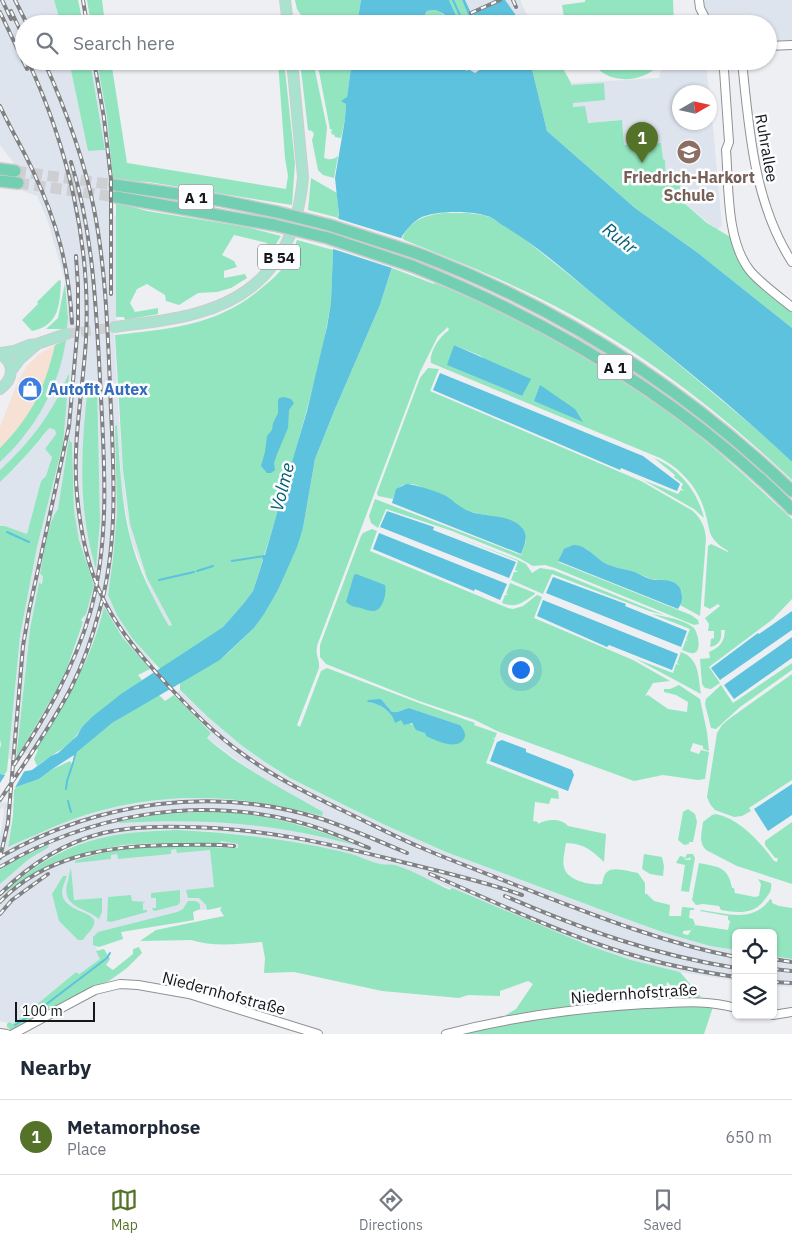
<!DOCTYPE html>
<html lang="en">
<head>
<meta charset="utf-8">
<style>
  body { margin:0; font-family:"IBM Plex Sans",sans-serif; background:#f2f2f3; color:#1f2937 }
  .controls { position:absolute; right:15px; bottom:15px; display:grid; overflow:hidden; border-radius:8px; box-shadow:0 1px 4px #0004 }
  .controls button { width:45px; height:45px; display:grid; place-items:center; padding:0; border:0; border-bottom:1px solid #e0e1e3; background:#fff; color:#1f2937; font:25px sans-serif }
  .compass { position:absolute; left:672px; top:85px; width:45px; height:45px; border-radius:50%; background:#fff; box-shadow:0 1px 4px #0004; rotate:81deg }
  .scale { position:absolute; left:15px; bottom:12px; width:80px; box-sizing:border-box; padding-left:5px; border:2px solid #161718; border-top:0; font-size:14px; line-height:18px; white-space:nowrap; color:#161718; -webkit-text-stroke:4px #fbfdff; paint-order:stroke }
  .you { position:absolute; left:520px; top:669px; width:18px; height:18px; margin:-12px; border:4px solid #fff; border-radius:50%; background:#1a73e8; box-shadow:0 0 0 8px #1a73e833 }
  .badge { display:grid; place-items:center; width:32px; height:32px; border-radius:50%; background:#557328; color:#fff; font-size:16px; font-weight:700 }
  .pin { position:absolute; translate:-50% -41px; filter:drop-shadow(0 1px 2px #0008) }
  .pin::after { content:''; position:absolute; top:26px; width:18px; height:15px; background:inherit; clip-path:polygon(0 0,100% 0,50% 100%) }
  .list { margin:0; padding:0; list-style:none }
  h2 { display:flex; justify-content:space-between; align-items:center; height:65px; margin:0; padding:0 20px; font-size:21px }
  h2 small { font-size:16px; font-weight:400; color:#747a83 }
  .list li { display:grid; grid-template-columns:32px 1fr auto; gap:15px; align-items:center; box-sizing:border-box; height:75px; padding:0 20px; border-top:1px solid #e0e1e3 }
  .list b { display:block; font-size:19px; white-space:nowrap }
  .list p { margin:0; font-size:16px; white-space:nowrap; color:#747a83 }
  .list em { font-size:16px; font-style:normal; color:#747a83 }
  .icon { flex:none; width:28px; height:28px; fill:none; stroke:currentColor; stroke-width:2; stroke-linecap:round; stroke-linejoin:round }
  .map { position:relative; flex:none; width:792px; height:1034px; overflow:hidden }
  .search { position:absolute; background:#fff; box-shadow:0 1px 4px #0004; left:15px; right:15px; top:15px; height:55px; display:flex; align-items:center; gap:12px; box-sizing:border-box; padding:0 18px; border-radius:28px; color:#747a83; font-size:19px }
  .sheet { height:140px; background:#fff }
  nav { display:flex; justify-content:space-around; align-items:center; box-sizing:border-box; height:70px; border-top:1px solid #e0e1e3; background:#fff; font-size:14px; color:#747a83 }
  nav a { display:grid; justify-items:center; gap:2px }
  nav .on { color:#557328 }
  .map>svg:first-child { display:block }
</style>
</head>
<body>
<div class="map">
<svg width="792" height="1034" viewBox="0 0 792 1034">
  <rect width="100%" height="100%" fill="#edeff3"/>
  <path fill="#f7e0d4" d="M 55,345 L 47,378 L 30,411 L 25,420 L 0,448 L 0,427 L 19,379 L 27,366 L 39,354 Z"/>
  <path fill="#dee4ee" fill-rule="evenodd" d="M 0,0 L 54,0 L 61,24 L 24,24 L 24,61 L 69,61 L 88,151 L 105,150 L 90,61 L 97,61 L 107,117 L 112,165 L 114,215 L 117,217 L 116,317 L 114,331 L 119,419 L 125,493 L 130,524 L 147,578 L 172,625 L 169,626 L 152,595 L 131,539 L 122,488 L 117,426 L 115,426 L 117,512 L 112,572 L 127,630 L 155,664 L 149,668 L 139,658 L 122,637 L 104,608 L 100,623 L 87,659 L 63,708 L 36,749 L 16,759 L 8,759 L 20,636 L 37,547 L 63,444 L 59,396 L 50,413 L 34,435 L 0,470 L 0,462 L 27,433 L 47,399 L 57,376 L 65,346 L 68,318 L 66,284 L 47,219 L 37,196 L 20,190 L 13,162 L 0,145 ZM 96,386 L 100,521 L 96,567 L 86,523 L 83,500 L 82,463 L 88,387 ZM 69,440 L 71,440 L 72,443 L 74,510 L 79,540 L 94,585 L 76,645 L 67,668 L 56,691 L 16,758 L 30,629 L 39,584 L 41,584 L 43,576 L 40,574 L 45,552 L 54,515 L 58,509 L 64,482 Z
    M 455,0 L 520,0 L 531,24 L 519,24 L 515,14 L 475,24 L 464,24 Z
    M 704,0 L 792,0 L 792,42 L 768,42 L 768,24 L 714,24 L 707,13 Z
    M 677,61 L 706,61 L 709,92 L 680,92 L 680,122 L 710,122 L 710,94 L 722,226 L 717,230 L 678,198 L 676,189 L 679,180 L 666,181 L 665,160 L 624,145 L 622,120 L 587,123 L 573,107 L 571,83 L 659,78 L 661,70 L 676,65 Z
    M 50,428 L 55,430 L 56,434 L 45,449 L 52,456 L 46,476 L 41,481 L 27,534 L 5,526 L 0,526 L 0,482 L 17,466 L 43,437 L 47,429 Z
    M 179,690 L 241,745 L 265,762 L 290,778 L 336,801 L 385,825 L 446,852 L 618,916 L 665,933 L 710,946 L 736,950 L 736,981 L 680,972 L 631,960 L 590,946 L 393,865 L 382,865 L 356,856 L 299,843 L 247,835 L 207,831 L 157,830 L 105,837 L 67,848 L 53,855 L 21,878 L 2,896 L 22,880 L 60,860 L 109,848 L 156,843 L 220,844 L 221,841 L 238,844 L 238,848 L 215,847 L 217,908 L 193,911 L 194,920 L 121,932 L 123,939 L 96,947 L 100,959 L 78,974 L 76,972 L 13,1024 L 0,1021 L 0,884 L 29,859 L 49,846 L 48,845 L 21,858 L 0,870 L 0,836 L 4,813 L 3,806 L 0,810 L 0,802 L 13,803 L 8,847 L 71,820 L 110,808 L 166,799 L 203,798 L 260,802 L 322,816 L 248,768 L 207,738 L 211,733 L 174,695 Z
    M 773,956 L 792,959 L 792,987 L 773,986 Z"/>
  <path fill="#93e5bf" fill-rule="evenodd" d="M 54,0 L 78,0 L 83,24 L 61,24 Z
    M 87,0 L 102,0 L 105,24 L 91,24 Z
    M 295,0 L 361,0 L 357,24 L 307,24 L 297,9 Z
    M 449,0 L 462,0 L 472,24 L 460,24 Z
    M 585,0 L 673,0 L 674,24 L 565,24 L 562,5 L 585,2 Z
    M 433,9 L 440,11 L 453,24 L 430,24 L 425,14 L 427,11 Z
    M 69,61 L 90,61 L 105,150 L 88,151 Z
    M 97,61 L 111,61 L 127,163 L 286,189 L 288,176 L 285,158 L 278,61 L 284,61 L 295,163 L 292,205 L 149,182 L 126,181 L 113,179 L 107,117 Z
    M 300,61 L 313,61 L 327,128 L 324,158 C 330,160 333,160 338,156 L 334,178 L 323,175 L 318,170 L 312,140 L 314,134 L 312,131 L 308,130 Z
    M 317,61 L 352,61 L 347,97 L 344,102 L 346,104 L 345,119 L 341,138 L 335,137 L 334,134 L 332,135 L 331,131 L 333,130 L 330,129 Z
    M 530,61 L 559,61 L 571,83 L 572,87 L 572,85 L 604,83 L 605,100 L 573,103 L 573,107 L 585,106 L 588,123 L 622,120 L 624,145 L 661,143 L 663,159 L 665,160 L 666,181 L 679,180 L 680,189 L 676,190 L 678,198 L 707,223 L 732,238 L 741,264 L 756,282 L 792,312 L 792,328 L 698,253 L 635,208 L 547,131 Z
    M 592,61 L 674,61 L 674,64 L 659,65 C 642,84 605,85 592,61 Z
    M 311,178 L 337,193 L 339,218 L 308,210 Z
    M 119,203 L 147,211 L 246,227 L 281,236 L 269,255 L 267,243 L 234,235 L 222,255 L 234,261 L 237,267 L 224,271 L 224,278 L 245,274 L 247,278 L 231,288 L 217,292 L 198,293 L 179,305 L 166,301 L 165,295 L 147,284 L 137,289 L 130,303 L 135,312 L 158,308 L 158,314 L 125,320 L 124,317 L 116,317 L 116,204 Z
    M 443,213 L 468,213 L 483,215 L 492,218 L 518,234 L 633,326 L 769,440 L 792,462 L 792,480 C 717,409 634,345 541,299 C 496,276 448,258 402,239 C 409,221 425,215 443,213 Z
    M 297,240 L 333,250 L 331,302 L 322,353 L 289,476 L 253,591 L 244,603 L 223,627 L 160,669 L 132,638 L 117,615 L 108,595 L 113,559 L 117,512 L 115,426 L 117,425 C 120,463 121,501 130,537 C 138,569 153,598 169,626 L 172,625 L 147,578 L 130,524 L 123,470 L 115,335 C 171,329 221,325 264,286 C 272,280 280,272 286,264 C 290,257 294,248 297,240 Z
    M 392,268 L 434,284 L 435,283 C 465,296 496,309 525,324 C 575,349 622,380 668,412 C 712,444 752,482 792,519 L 792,599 L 773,619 L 709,667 L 720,683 L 711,689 L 705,688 L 702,684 L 700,659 L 710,658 L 709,652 C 720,647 724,643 725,630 L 721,630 C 722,639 720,645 710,647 L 711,639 L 714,638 L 714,631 L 708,631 L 709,624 L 705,618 L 720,606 L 718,604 L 710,609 L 704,606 L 708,546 L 711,544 L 728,552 L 728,551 C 704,536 712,530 703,506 C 696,485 679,468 660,458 L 431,363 C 429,352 440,336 449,330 L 448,327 L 438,336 L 420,372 L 318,643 C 314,655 320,658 319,668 L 297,725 L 300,727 L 321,671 L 327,668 L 419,703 L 475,723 L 474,725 L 497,733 L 495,738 L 492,738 L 495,739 L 486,763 L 558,791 L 559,799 L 551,798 L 549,804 L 535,802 L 533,821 L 538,822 L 538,824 C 547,819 561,818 568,826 L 606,834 L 604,862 C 591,850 585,844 566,843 C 565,851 562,860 564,867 C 566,880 591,886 602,884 C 603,880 604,874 607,872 C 613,866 630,872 638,873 L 645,883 L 645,894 L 647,894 L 654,901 L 670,905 L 669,916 L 681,916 L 682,907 L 694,908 L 694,910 L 690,910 L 689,918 L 693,919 L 695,924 L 692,930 L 683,931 L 683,934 L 688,935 L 695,925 L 728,930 L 730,921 L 728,920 L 728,916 L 700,911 L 701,910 C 726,913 753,924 770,899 L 772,900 L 772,903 L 779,906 L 792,908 L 792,959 L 773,956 L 773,933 L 736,933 L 736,950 L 710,946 L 665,933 L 618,916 L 446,852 L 385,825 L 336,801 L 290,778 L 265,762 L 241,745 L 208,717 L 180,690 L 180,682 L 220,660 L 228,653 L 254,628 L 278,590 L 303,528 L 315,459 L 335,409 L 380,305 ZM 454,345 L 481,356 L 522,396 L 448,365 ZM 381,699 L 392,712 C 399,713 403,709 409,708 L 460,725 L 448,744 L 426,736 L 425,733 C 409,721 391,715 375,702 Z
    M 59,280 L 61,281 C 60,304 59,326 32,331 L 22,320 L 38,304 L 37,302 Z
    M 65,283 L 68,318 L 67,329 L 46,329 L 58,318 Z
    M 66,340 C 59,387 35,430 0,462 L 0,448 C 33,414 44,390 55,345 Z
    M 428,368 L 439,369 L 430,391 L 641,481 L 693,511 C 702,520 705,527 706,539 L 700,616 L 680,605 L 682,592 L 678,586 L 673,582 L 651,579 L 632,571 L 609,566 L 594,556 L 587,549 L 573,545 L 563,551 L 558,562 L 691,615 L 698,620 L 699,624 L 694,625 L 555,568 L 545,565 L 533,566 L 519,558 L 452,531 L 386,509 L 378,528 L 371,523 L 369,516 L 375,499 L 521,555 L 526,541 L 525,532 C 511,515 492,518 472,512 C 461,509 450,502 440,497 C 431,492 418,483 408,484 C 399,484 395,492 393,499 L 378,496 L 377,493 L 420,378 Z
    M 68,375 L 69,375 L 63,444 L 37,547 L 20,636 L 7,771 L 4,775 L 0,774 L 0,748 L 1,745 L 0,739 L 0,526 L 5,526 L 27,534 L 41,481 L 46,476 L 52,457 L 45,449 L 56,434 L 55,430 L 50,428 C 45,431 42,438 37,443 C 25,457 13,470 0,482 L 0,470 C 31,441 52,414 68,375 Z
    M 88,386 L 97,386 L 100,521 L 96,569 C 77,509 81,447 88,386 Z
    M 69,439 L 72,443 L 74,510 L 79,540 L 94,585 L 86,614 L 81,620 L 83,622 L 67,668 L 56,691 L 16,759 L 30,629 L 39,583 L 42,584 L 43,576 L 40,574 C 44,556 47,523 58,509 Z
    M 654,458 C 680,469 698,492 704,518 L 694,509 L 643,480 L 678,494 L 681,490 L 684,491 L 681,488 L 683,484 L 674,477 L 675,475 Z
    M 372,529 L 377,531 L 370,551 L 508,608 L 513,609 L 523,606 L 537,595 L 542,597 L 534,618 L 633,660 L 670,681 L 653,683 L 645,696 L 648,695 L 668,709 L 687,712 L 688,702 L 676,695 L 664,692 L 664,689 L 670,689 L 679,685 L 700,699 L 707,732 L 709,751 L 703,749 L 703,746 L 693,743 L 690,751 L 699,754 L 701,750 L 709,752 L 705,779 L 698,780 L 663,775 L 634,781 L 497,731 L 475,720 L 419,701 L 326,664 L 320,657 L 320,645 L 361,536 L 363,533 Z
    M 457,537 L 518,560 L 526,564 L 532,573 L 540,568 L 553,570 L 664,615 L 649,611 L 552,574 L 543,594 L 511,580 L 514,572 L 518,572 L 515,570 L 518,561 Z
    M 510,583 L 535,593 L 535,594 C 523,602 517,609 502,603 L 505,595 L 509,595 L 506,594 Z
    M 104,607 L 122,637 L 150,669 L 138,675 L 142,680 L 141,681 L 82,727 C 72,746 54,753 37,766 L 34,759 L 38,750 L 36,749 C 65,704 92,659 104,607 Z
    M 652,614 C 665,617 684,619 694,628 C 698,633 702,651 694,653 C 690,654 686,651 682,650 L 686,640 L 689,641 L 686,639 L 690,629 Z
    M 681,652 C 700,659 698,677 701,694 L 636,659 L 673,673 L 676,664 L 680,665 L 677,663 Z
    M 792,663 L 792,670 L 740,707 L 716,729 L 711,728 L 705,704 L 706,699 L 721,685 L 733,703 Z
    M 792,674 L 792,780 L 749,808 L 751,811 L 742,816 L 734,817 L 715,810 L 710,804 L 707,797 L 717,733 L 722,725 L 729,719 Z
    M 159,695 L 165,701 L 174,695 L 211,733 L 207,738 C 241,768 283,789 323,812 L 322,816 C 236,793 156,790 71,820 C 50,828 29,838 8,847 L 13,816 L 14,790 L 16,787 L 39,779 L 51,770 L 70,761 L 72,764 L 74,763 C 75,760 76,755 77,752 C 91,732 138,708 159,695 Z
    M 688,809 L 695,814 L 697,822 L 693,842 L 689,842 L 689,844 L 684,845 L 678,840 L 683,812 Z
    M 205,812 C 256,811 305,824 355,845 C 273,823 205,818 120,823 L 119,822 L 161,814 Z
    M 716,814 C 740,819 760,842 774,861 L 777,862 L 778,858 L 775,858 L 765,845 L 765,841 L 792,822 L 792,884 L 737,866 L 706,850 C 698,842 702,832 703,822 L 712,815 Z
    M 178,830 C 237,833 297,840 355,855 C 363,858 372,862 380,864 C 385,865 390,864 395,865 C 415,871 432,882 450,890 L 452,888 L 590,946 L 631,960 L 680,972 L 701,997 L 687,999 L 667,982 L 666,987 L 676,995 L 683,1005 L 713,1007 L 704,1034 L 454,1034 L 506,1018 L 506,1015 L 516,1009 L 533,984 L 528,981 L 500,991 L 500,996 L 468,995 L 459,998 L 382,991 L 294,972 L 264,973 L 265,958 L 262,942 C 239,944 213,947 191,940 L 140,941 L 156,930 L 224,916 L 220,910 L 222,907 L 207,910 L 206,905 L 199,898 L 188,898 L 186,890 L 214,887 L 210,850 L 177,853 L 176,849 L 171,850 L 171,854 L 118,859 L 117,854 L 111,855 L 111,859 L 75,863 L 75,861 C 127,842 183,846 238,848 L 238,844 L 221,841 L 220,844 L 156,843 L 123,845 L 92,851 L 60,860 L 39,870 L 1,895 C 60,842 101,832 178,830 Z
    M 48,845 L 49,847 L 29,859 L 0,884 L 0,870 L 14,861 Z
    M 644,854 L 662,857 L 664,866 L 663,876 L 650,874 L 642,869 Z
    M 687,854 L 693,854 L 695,858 L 689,892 L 681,891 L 685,865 L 676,863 L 680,856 L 684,857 L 686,860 L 690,860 L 691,859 L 690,857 L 688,859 L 685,858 Z
    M 699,863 C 718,867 728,866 732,888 L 734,888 L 735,893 L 755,897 L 759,896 L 761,884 L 758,879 L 771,883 C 772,889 770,893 766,898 C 754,915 739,913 721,910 L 719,906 L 703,904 L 696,905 L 692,900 Z
    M 71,868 L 74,900 L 102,898 L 102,912 L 99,919 C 85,907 62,908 67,884 C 69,879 69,873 71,868 Z
    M 63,876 L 67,876 C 65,881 63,886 62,891 C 61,913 99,911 94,924 C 93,929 86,935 83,940 L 78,940 L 59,921 L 52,894 Z
    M 180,890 L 180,902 L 178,905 L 155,911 L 153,910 L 152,908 L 156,908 L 156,898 L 151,898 L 151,893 Z
    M 131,895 L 132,901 L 146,902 L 143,903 L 143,910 L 147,910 L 147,912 L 111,922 L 107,921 L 108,897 Z
    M 188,901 L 196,901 L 200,904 L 200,909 L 193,912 L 194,920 L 121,932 L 123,939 L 99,947 L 93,945 L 93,937 L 98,932 L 177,912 L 183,909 Z
    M 139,947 L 142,953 L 127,968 L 109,981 L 101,984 L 64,1002 L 16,1029 L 11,1030 L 7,1027 L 7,1024 L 9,1022 L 13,1024 L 76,972 L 79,974 L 100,959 L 96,951 L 104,949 L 110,959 L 106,965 L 113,970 L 133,954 L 133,949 Z"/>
  <path fill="#5cc2de" d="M 361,0 L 449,0 L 460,24 L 453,24 C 446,15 439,7 427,11 L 425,14 L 430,24 L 357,24 Z
    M 462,0 L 465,0 L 472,15 L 472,13 L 501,0 L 505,0 L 515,14 L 519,24 L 472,24 Z
    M 352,61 L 463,61 L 466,64 L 463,68 L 467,71 L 468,69 L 475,73 L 481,69 L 486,61 L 530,61 L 547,131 L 635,208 L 698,253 L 792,328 L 792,462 C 731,404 663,351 598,298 C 567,273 538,246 504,226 C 500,224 496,220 492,218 C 477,210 435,210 420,218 C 413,222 407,229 402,236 L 380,305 L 335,409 L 315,459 L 303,528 L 297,547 L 278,590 L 264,614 L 254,628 L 220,660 L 112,723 L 77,752 L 74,763 L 72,764 L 74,755 L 51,770 L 39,779 L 16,787 L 0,791 L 0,774 L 4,775 L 32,770 L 51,756 L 58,753 L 77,736 L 82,727 L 92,717 L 121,694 L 223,627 L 244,603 L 253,591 L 263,560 L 262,556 L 265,555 L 266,551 L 307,411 L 327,327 L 331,302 L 333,250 L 339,215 L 335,178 L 345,119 L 346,104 L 341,101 L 347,97 Z
    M 454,345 L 531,379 L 522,396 L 447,365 Z
    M 440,373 L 643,456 L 680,484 L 677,491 L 621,468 L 620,470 L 433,390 Z
    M 540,385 L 575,409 L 583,422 L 534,401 Z
    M 284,397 L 291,399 L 294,403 L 289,410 L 288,428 L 277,454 L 274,463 L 275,470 L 271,473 L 267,473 L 261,466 L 265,452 L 267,436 L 272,430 L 273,423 L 278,413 L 278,401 L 279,398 Z
    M 406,484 C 413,484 440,492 446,496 C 454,501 460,508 469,511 C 486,518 510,513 523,529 C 529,537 524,546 521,554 L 392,503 L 396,489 Z
    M 387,511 L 434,527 L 433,530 L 516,562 L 509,578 L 380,527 Z
    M 379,533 L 507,584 L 500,600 L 475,589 L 474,591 L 373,549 Z
    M 573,545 C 587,544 596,560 609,565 C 616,568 625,569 632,571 C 638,573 644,577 650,579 C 657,581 663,579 670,581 C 683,584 685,599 678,609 L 558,561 L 564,549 Z
    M 356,574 L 385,585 C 387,593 383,611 373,611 C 369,611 364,609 361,608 C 355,607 350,606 346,602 L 354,575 Z
    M 553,577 L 626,604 L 625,606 L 687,631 L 681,647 L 546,593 Z
    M 543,600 L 678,654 L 672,670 L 609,645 L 607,647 L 537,616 Z
    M 792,611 L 792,630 L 720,680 L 711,668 L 758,633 L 759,634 Z
    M 792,637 L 792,658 L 734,699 L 724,685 Z
    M 381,699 L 392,712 C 399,713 403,709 409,708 L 460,725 C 463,729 467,734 464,739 C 456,751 435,740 426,736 L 425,733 L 416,730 L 412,723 L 404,725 L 401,720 L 395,723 C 393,712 378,702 367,702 L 368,700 Z
    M 502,740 L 526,749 L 526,752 L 572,770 L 574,775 L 568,791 L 490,761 L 497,742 Z
    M 792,784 L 792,815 L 768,831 L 754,809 Z"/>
  <path fill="#edeff3" d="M 336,218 L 404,239 L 395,269 L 330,248 Z
    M 25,770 L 13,791 L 0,793 L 0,783 L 7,772 Z"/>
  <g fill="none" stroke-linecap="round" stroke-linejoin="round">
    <path stroke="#5cc2de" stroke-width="2" d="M 453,0 L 464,24
      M 7,532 L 29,542
      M 232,561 L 264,556
      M 197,571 L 213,566
      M 159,580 L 194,572
      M 66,789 L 67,781 L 73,763
      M 68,801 L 71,812
      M 15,1025 L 40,1009 L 107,958 L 110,953"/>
    <path stroke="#cdcfd2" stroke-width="10" stroke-dasharray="10 5" stroke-linecap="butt" d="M 66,334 L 115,327"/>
    <path stroke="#cdcfd2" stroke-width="11" stroke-dasharray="11 5.5" stroke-linecap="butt" d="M 15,171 L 115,185
      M 18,183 L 116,197"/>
    <defs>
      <path id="minor" d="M 699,0 L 700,8 L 708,24
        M 768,46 L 792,45
        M 721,61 L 724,70 L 729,142 L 726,150 C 729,187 726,242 751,272 C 763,285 778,296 792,307
        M 742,61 C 749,130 754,203 792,262
        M 773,1015 L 792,1012
        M 0,1033 L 7,1034
        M 13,1034 L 95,990 L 120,984 L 138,985 L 189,994 L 318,1034
        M 446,1034 C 511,1017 578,1008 645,1004 C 679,1003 703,999 736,1008"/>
      <path id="major" d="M 285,0 L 288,24
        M 115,327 C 142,323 171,321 197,313 C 267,294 297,246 303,177 L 292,61
        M 0,353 L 14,351 L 29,345 L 37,344 L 66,334
        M 0,354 C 15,363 14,379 0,389
        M 11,371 L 20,359 L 36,345"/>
      <path id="highway" d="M 0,169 L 15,171
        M 0,181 L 18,183
        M 115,185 L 218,200 L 277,212
        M 116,197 L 274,225
        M 416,253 C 557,306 683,387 792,491
        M 412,266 C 554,323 683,400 792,509"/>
    </defs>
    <use href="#minor" stroke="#8f9194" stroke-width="10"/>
    <use href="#major" stroke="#ccc" stroke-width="12"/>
    <use href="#highway" stroke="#ccc" stroke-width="14"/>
    <use href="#minor" stroke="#fff" stroke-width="8"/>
    <use href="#major" stroke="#aae2d0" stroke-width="10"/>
    <use href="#highway" stroke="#72cfb1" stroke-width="11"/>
    <defs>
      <path id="rail" d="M 2,0 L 11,19
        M 15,0 L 27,24
        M 83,0 L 87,24
        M 513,0 L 516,7
        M 11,11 L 24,38
        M 0,12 L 27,69
        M 471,13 L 500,0
        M 28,61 C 68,147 91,245 86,339 C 83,391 72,443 77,495 C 80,527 86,560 99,590 C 114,624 137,652 163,680 C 188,707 213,733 244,755 C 277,779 315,797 352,815 C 375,826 398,838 422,848 C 452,861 483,872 513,884 C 586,912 659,942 736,957
        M 94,61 L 104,118 L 111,179 L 111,294
        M 0,106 C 10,128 23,149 33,171 C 57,222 69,266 72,323
        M 14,765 C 46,716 74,668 90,613 C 111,537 104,457 100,379 C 96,306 93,232 71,162
        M 0,800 C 24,764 50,728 71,688 C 83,664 92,638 99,612 C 118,547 114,477 111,410 C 108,343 107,275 94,209 C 84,158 65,108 44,61
        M 0,857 C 98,801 214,785 322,819 C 351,829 379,841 407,853
        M 0,858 L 8,823 L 23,646 L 29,611 L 69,426 L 78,324 L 78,286 L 76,256
        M 0,867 C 88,815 194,796 294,821 C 320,827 344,838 369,848
        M 430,874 C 484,897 537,923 592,942 C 639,959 687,970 736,977
        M 0,894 C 29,865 63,843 103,833 C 129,827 158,826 186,827 C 260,828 322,842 394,860 C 437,871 480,880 522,895
        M 505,896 C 581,929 654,955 736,968
        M 0,902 C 45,854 114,845 177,845 C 196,845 215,844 234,846
        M 0,914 L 12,900 L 48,874
        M 773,959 L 792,962
        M 773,969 L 792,971
        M 773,982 L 792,983"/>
    </defs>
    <use href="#rail" stroke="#7f8183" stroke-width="4"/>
    <use href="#rail" stroke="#fbfdff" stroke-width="2" stroke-dasharray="5.5" stroke-linecap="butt"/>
    <defs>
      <path id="highway-bridge" d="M 277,212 L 329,225 L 416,253
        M 274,225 L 328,238 L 412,266"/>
    </defs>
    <use href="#highway-bridge" stroke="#ccc" stroke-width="14" stroke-linecap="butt"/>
    <use href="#highway-bridge" stroke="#72cfb1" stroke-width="11"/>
  </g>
  <defs>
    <symbol id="school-disc" viewBox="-11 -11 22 22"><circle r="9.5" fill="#8d6e63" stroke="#fbfdff"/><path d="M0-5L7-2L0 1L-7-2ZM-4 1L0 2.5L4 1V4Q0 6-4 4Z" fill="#fff"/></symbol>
    <symbol id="shop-disc" viewBox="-11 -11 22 22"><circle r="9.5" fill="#3f7fe0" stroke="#fbfdff"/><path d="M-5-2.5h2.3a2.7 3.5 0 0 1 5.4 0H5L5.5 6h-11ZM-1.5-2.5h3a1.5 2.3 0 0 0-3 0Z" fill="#fff"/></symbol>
  </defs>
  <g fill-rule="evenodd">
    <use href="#school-disc" x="675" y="138" width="28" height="28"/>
    <use href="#shop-disc" x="16" y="375" width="28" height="28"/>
  </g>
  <g text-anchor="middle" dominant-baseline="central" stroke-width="5" stroke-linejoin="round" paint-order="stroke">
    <g fill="#fbfdff" stroke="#5b5c5d" stroke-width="1">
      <rect x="178.5" y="184.5" width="35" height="25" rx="4"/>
      <rect x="258" y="244.5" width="42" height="25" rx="4"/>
      <rect x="597.5" y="354.5" width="35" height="25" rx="4"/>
    </g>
    <g font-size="15" font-weight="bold" fill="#161718">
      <text x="196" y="197">A 1</text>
      <text x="279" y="257">B 54</text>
      <text x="615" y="367">A 1</text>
    </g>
    <g font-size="16" fill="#161718" stroke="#fbfdff">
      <text transform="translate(767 148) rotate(80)">Ruhrallee</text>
      <text transform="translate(224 993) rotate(15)">Niedernhofstraße</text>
      <text transform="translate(634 993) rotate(-4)">Niedernhofstraße</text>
    </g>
    <g font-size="16" font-weight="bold" fill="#785e54" stroke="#fbfdff">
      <text x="689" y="177">Friedrich-Harkort<tspan x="689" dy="18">Schule</tspan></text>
    </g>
    <g font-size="16" font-weight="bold" fill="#366cbe" stroke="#fbfdff" text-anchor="start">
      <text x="48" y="389">Autofit Autex</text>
    </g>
    <g font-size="18" font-style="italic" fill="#035e72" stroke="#fbfdff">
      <text transform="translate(620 238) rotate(38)">Ruhr</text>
      <text transform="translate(282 487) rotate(-76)">Volme</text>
    </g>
  </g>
</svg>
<div class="controls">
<button><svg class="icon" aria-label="locate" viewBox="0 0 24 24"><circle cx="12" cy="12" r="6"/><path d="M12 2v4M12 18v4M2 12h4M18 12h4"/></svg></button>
<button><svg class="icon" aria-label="layers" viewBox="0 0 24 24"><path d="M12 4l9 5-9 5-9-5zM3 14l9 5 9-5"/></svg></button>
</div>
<svg class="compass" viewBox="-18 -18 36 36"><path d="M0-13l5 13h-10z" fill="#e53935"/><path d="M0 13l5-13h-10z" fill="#747a83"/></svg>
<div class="scale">100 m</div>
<div class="you"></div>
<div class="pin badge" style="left:642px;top:163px">1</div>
<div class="search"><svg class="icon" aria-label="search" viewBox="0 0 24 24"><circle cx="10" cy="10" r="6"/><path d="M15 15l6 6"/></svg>Search here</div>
</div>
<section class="sheet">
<h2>Nearby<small></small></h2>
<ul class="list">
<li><span class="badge">1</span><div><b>Metamorphose</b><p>Place</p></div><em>650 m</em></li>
</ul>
</section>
<nav>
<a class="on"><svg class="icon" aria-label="map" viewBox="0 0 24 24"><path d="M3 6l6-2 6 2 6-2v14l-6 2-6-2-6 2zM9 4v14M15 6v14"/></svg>Map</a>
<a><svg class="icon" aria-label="directions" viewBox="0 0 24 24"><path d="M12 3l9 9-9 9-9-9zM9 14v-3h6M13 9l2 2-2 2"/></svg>Directions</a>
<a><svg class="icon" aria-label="saved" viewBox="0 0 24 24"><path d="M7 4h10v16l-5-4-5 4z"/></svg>Saved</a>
</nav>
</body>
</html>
